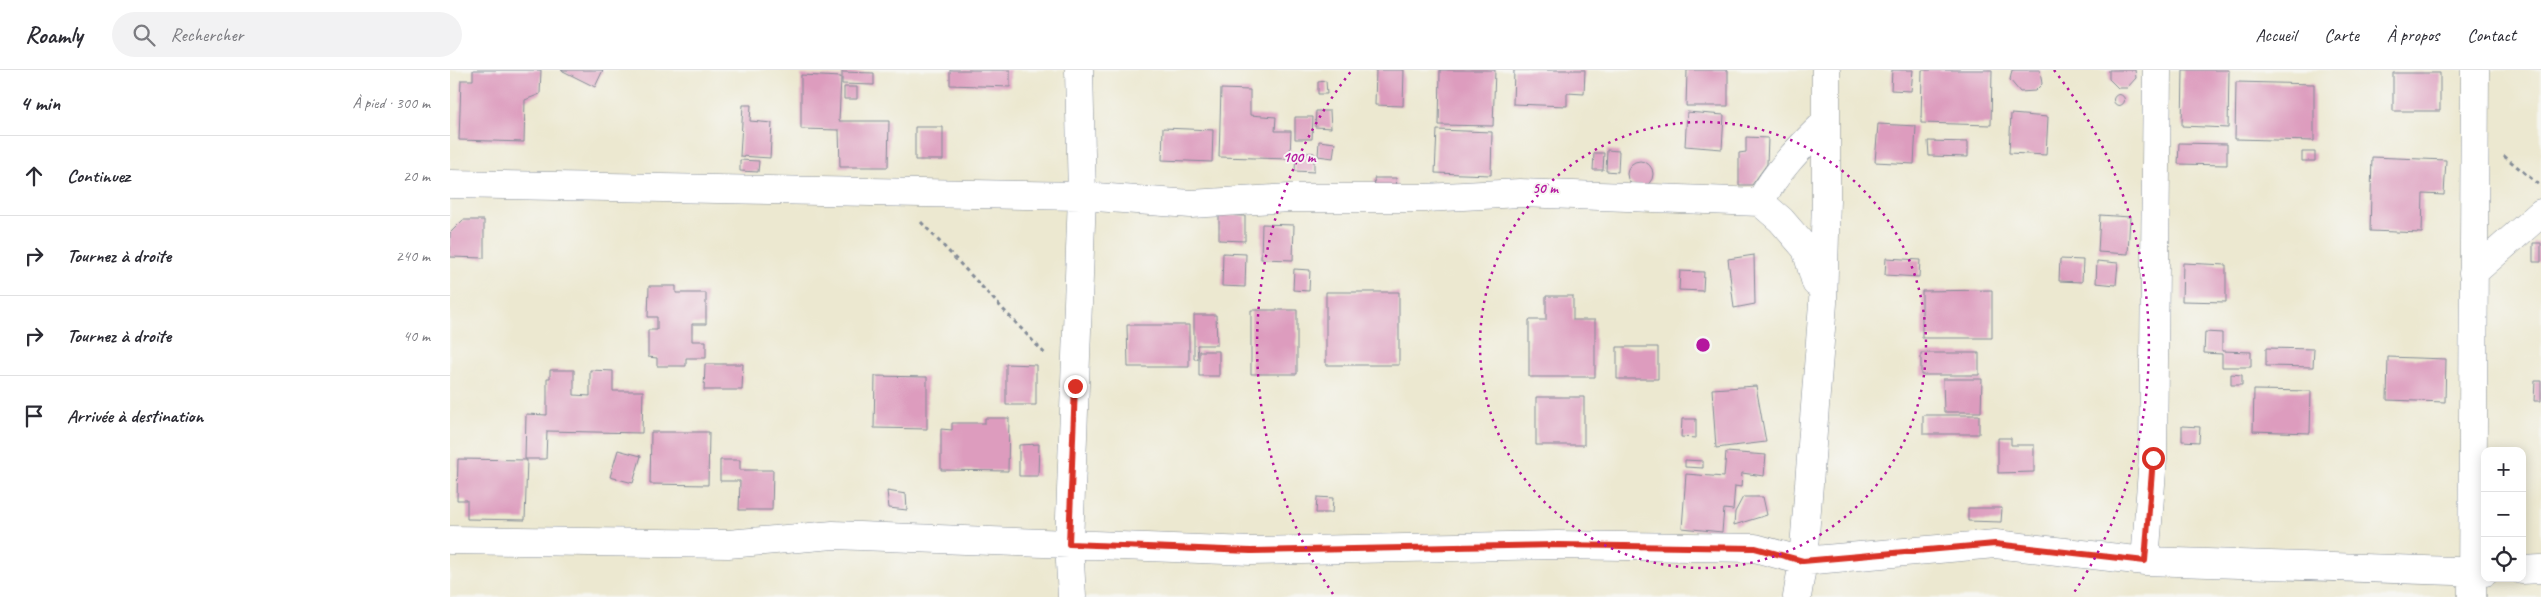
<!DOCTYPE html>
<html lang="fr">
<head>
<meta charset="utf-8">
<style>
  body { margin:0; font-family:Caveat,sans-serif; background:#f2f2f3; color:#2b2b33 }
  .controls { position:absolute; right:15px; bottom:15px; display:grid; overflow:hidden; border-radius:10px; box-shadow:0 2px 12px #0003 }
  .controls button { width:45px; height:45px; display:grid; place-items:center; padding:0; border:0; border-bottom:1px solid #e1e1e2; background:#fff; color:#2b2b33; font:25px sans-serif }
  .stop { position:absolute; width:15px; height:15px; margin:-11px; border:4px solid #d93025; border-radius:50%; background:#fff }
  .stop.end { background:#d93025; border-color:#fff; box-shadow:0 1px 5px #0008 }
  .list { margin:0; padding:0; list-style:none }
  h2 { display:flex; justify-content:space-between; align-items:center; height:65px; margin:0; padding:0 20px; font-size:21px }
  h2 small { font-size:16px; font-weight:400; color:#7c7c81 }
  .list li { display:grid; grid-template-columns:32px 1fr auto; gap:15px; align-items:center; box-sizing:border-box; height:80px; padding:0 20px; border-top:1px solid #e1e1e2 }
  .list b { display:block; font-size:19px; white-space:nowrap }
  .list em { font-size:16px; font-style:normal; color:#7c7c81 }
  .icon { flex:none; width:28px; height:28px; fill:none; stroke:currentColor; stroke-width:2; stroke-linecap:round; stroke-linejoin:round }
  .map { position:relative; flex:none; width:2091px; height:527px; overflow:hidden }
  header { display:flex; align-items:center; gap:30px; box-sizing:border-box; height:70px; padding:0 25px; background:#fff; border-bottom:1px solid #e1e1e2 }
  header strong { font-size:24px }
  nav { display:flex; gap:28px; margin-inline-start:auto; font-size:18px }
  .search { width:350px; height:45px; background:#f2f2f3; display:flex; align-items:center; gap:12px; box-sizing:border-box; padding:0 18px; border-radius:28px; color:#7c7c81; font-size:19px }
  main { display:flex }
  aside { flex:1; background:#fff }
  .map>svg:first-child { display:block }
</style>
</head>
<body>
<header>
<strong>Roamly</strong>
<div class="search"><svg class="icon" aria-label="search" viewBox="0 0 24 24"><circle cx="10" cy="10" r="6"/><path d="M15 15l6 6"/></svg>Rechercher</div>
<nav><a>Accueil</a><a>Carte</a><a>À propos</a><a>Contact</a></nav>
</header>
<main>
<aside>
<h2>4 min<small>À pied · 300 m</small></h2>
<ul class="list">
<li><svg class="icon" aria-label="ahead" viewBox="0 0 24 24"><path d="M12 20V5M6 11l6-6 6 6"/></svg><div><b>Continuez</b></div><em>20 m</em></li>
<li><svg class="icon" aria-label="right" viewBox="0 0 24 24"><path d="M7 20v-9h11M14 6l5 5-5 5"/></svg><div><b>Tournez à droite</b></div><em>240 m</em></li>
<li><svg class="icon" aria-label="right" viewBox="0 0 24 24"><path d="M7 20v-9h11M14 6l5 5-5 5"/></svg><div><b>Tournez à droite</b></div><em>40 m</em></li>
<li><svg class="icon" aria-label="arrive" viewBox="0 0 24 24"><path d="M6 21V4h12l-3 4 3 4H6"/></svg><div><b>Arrivée à destination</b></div></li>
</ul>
</aside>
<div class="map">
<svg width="2091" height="527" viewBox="0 0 2091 527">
  <rect width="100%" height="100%" fill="#f6f6f2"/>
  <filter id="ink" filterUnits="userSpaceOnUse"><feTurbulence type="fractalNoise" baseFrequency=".02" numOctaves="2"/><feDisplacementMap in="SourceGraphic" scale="10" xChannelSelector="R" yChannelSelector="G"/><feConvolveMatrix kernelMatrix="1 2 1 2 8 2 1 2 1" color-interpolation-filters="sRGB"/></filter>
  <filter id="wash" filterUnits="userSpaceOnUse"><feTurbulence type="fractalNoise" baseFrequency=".0096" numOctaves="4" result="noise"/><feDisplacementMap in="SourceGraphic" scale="20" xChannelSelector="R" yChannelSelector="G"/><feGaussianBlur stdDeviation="1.12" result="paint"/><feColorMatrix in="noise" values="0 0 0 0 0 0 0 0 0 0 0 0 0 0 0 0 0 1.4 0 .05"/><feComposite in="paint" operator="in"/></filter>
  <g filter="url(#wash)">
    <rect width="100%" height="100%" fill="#ece8d0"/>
    <g id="blocks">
      <path fill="#dd9cbe" d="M 23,0 L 91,0 L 90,24 L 75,30 L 74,72 L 9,70 L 11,10 L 23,10 Z
        M 111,0 L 153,0 L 145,17 Z
        M 500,0 L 560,0 L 560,17 L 500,15 Z
        M 926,0 L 954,0 L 953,36 L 925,35 Z
        M 990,0 L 1045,0 L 1043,56 L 989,55 Z
        M 1064,0 L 1135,0 L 1134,24 L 1117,23 L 1117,36 L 1063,34 Z
        M 1237,0 L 1278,0 L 1278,36 L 1236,36 Z
        M 1442,0 L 1463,0 L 1461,21 L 1441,20 Z
        M 1472,0 L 1542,0 L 1541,55 L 1471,53 Z
        M 1562,0 L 1590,0 L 1592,14 L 1585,21 L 1570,22 L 1560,10 Z
        M 1659,0 L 1685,0 L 1686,8 L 1677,18 L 1668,18 L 1659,9 Z
        M 1733,0 L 1779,0 L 1778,58 L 1732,56 Z
        M 392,2 L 424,3 L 424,15 L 392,14 Z
        M 1943,3 L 1990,3 L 1990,41 L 1943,41 Z
        M 351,5 L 391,7 L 389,51 L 439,51 L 438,97 L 390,97 L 389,60 L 351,59 Z
        M 876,11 L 877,24 L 868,24 L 868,12 Z
        M 1786,12 L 1864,14 L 1864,71 L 1785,69 Z
        M 394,17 L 407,17 L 407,29 L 394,29 Z
        M 771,19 L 800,20 L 800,45 L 826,47 L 825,61 L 841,61 L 840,89 L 769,87 Z
        M1663.5 30a5.5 5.5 0 1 1 11 0a5.5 5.5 0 1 1-11 0Z
        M 293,35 L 301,35 L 300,51 L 322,53 L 320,88 L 290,86 Z
        M 866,41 L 880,41 L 881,58 L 865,57 Z
        M 1237,42 L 1274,45 L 1272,79 L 1235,76 Z
        M 1561,44 L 1598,47 L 1596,85 L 1559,83 Z
        M 845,47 L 863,47 L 862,69 L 845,69 Z
        M 1428,54 L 1466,56 L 1464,94 L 1425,92 Z
        M 465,57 L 493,57 L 493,90 L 465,90 Z
        M 713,58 L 763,60 L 762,92 L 712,90 Z
        M 987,60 L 1042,62 L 1041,105 L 985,103 Z
        M 1296,67 L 1318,68 L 1317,94 L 1302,115 L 1289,115 L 1289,83 L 1296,82 Z
        M 869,71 L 885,73 L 883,88 L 868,86 Z
        M 1478,71 L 1518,72 L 1518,87 L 1479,86 Z
        M 1729,73 L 1777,74 L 1777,95 L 1728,94 Z
        M 1157,80 L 1169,81 L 1168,102 L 1156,101 Z
        M 1852,82 L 1865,82 L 1865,91 L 1852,91 Z
        M 846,83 L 864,83 L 864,102 L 845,101 Z
        M 1144,83 L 1154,83 L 1153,100 L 1143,100 Z
        M 1922,87 L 1996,90 L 1994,125 L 1973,124 L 1972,163 L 1920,161 Z
        M 290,90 L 309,91 L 308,102 L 290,101 Z
        M1177 104a13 13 0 1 1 26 0a13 13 0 1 1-26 0Z
        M 924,108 L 946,108 L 947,118 L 925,118 Z
        M 769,145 L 795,146 L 795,171 L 769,170 Z
        M 1650,145 L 1680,147 L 1678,184 L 1648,182 Z
        M 13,150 L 34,150 L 34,188 L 0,187 L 0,163 Z
        M 812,154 L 844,155 L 843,190 L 811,189 Z
        M 2083,173 L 2091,173 L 2091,192 L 2083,192 Z
        M 773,183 L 796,184 L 795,217 L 772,216 Z
        M 1304,185 L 1305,234 L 1284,238 L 1278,189 Z
        M 1436,188 L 1470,190 L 1469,207 L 1435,205 Z
        M 1610,189 L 1633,190 L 1632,212 L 1609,211 Z
        M 1647,191 L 1668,193 L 1666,215 L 1646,213 Z
        M 1733,193 L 1776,195 L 1776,232 L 1732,231 Z
        M 844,199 L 860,200 L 859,221 L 843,220 Z
        M 1230,201 L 1254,202 L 1253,221 L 1229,220 Z
        M 199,216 L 226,216 L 226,223 L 256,223 L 256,254 L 242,254 L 242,271 L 256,271 L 256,288 L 236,288 L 236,296 L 207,296 L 207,288 L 198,287 L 198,260 L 207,260 L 207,247 L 198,247 Z
        M 1542,220 L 1542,268 L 1472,268 L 1472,221 Z
        M 876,222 L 949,222 L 949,295 L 876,295 Z
        M 1096,226 L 1123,226 L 1123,250 L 1145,250 L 1145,307 L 1079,307 L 1079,250 L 1096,250 Z
        M 801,240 L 847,240 L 847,304 L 801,304 Z
        M 744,245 L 766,245 L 767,275 L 747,275 L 748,289 L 744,289 Z
        M 677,255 L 739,255 L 739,297 L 678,297 Z
        M 1755,262 L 1772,263 L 1772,281 L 1801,282 L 1801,297 L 1772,297 L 1772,284 L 1754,283 Z
        M 1167,277 L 1208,277 L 1208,309 L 1167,309 Z
        M 1816,278 L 1864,279 L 1863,297 L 1816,296 Z
        M 749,281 L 769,281 L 769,306 L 749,306 Z
        M 1471,283 L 1529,283 L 1529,305 L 1471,305 Z
        M 1938,287 L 1996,289 L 1995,332 L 1937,330 Z
        M 255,294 L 293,294 L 292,320 L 254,320 Z
        M 556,294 L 586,295 L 586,335 L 556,335 Z
        M 100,300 L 124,300 L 124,325 L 140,326 L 140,300 L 163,301 L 163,321 L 193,321 L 192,363 L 97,361 L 96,389 L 75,389 L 76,344 L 97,345 L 97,308 L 100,308 Z
        M 1781,304 L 1792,305 L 1792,315 L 1781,315 Z
        M 425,306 L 477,307 L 477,359 L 424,358 Z
        M 1493,309 L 1532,309 L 1531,342 L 1494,342 Z
        M 2085,311 L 2091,311 L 2091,331 L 2084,331 Z
        M 1306,316 L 1316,372 L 1266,378 L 1262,319 Z
        M 1804,320 L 1861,321 L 1860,363 L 1803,361 Z
        M 1086,327 L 1134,327 L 1134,375 L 1086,375 Z
        M 1473,345 L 1529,345 L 1529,364 L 1473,364 Z
        M 535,348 L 559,348 L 558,401 L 491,400 L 491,359 L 502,360 L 502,353 L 535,353 Z
        M 1232,349 L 1246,349 L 1246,368 L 1231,367 Z
        M 1732,356 L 1750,357 L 1749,372 L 1732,371 Z
        M 201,362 L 259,362 L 258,415 L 200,414 Z
        M 1548,368 L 1561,368 L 1561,375 L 1584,375 L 1584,402 L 1548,403 Z
        M 589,374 L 588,406 L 569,406 L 569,375 Z
        M 168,380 L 191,386 L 183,413 L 160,407 Z
        M 1276,382 L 1316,385 L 1314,406 L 1292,403 L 1291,417 L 1285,416 L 1283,440 L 1274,439 L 1272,462 L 1232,458 L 1236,404 L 1274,407 Z
        M 8,389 L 77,390 L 75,450 L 17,449 L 17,430 L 7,430 Z
        M 270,390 L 290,390 L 290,400 L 323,400 L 322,440 L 289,440 L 290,411 L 270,411 Z
        M 1235,390 L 1253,391 L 1253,398 L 1235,397 Z
        M 437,421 L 456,424 L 457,440 L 439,438 Z
        M 867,427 L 883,428 L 882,443 L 866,443 Z
        M 1293,427 L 1313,427 L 1317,445 L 1284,455 L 1285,442 Z
        M 1518,438 L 1552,438 L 1551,452 L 1518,451 Z"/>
    </g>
  </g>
  <g filter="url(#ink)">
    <use href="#blocks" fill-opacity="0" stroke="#848c97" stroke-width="1"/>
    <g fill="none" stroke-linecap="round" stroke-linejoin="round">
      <defs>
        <path id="minor" d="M 0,114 L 632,126 L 741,134 L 840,128 L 975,128 L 1070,123 L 1310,132 C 1327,100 1350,77 1376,52
          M 1310,132 L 1331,150 L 1356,179 L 1366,213
          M 2023,203 L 2091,143
          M 0,470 L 278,474 L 383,465 L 801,481 L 1107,475 L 1305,478 L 1353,491 L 1545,474 L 1695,491 L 2035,502
          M 1695,491 L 1703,388 L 1707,0
          M 2072,500 L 2091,499
          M 622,527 L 619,474 L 632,126 L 629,0
          M 1347,527 L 1353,491 L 1373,233 L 1376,129 L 1376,0
          M 2022,527 L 2025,0"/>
      </defs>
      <use href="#minor" stroke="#848c97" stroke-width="29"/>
      <path stroke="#848c97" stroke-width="3" stroke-dasharray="4 4" stroke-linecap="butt" d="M 2054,86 L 2088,114
        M 471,152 L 597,286"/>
      <use href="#minor" stroke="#fff" stroke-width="28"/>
    </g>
  </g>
  <g fill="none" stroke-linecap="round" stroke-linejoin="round" filter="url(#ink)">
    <path stroke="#d93025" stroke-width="6" d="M 625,316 L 619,474 L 801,481 L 1107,475 L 1305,478 L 1353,491 L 1545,474 L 1695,491 L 1703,388"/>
  </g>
  <g fill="none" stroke="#b5179e" stroke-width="2.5" stroke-dasharray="2.5 5">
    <circle cx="1253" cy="275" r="223"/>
    <path d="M883 524A446 446 0 0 1 902 0M1604 0A446 446 0 0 1 1623 524"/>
  </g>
  <circle cx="1253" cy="275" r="8" fill="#b5179e" stroke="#f6f6f2" stroke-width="2.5"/>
  <g font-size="15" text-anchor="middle" font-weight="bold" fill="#b5179e" stroke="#f6f6f2" stroke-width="4" stroke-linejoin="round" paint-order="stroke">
    <text x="849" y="92">100 m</text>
    <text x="1095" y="123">50 m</text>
  </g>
</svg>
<div class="controls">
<button>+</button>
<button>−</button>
<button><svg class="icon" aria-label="locate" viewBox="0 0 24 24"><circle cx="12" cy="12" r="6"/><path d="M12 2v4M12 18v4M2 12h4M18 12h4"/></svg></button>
</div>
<div class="stop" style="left:1703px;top:388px"></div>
<div class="stop end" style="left:625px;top:316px"></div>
</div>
</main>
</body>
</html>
